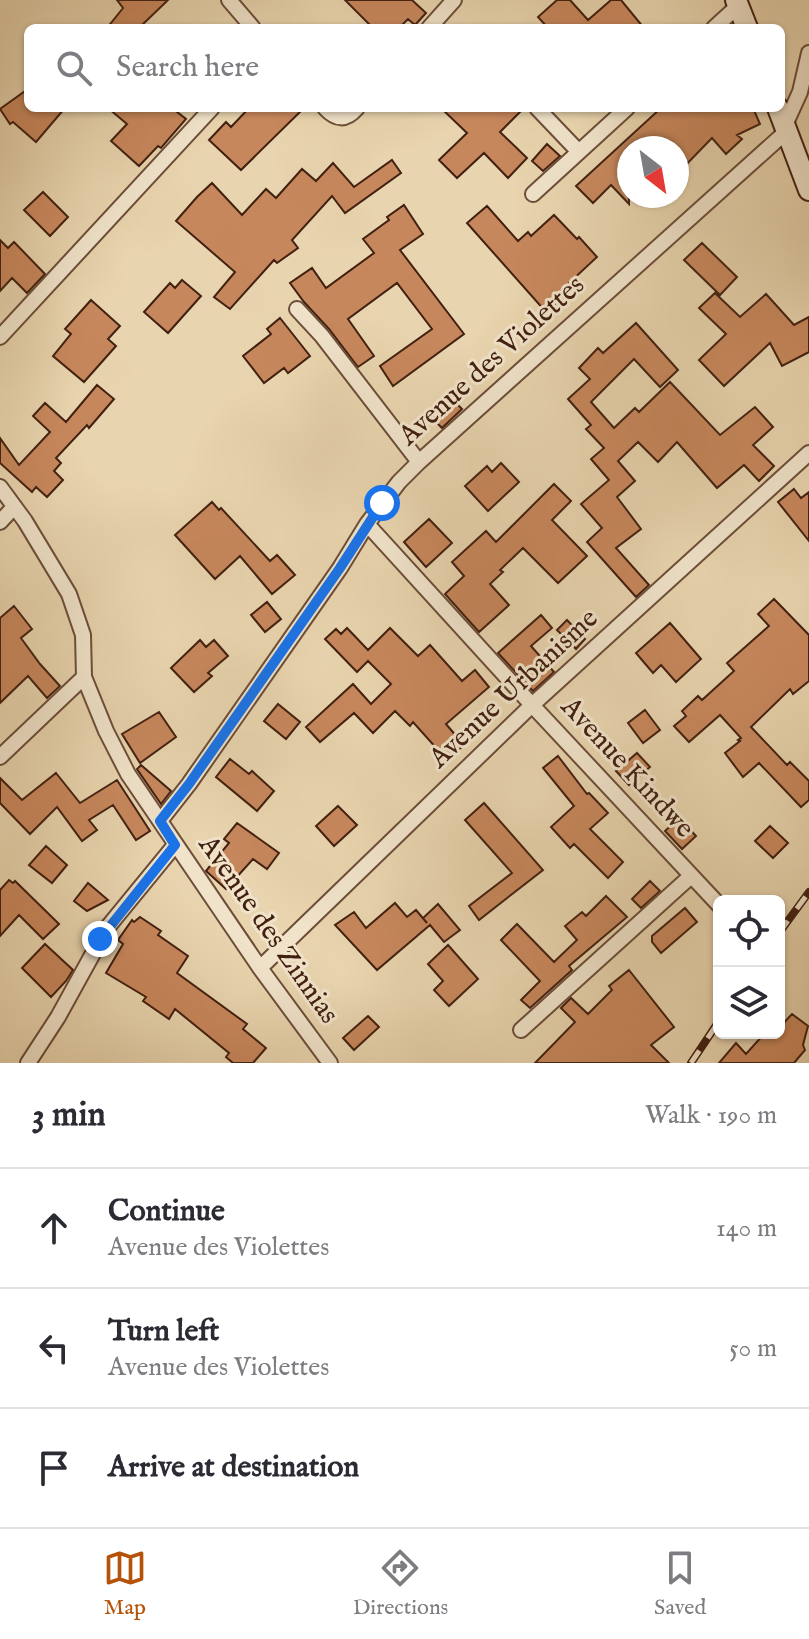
<!DOCTYPE html>
<html lang="en">
<head>
<meta charset="utf-8">
<style>
  body { margin:0; font-family:"IM FELL English",serif; background:#f7f7f7; color:#2b2b33 }
  .controls { position:absolute; right:24px; bottom:24px; display:grid; overflow:hidden; border-radius:12px; box-shadow:0 2px 6px #0004 }
  .controls button { width:72px; height:72px; display:grid; place-items:center; padding:0; border:0; border-bottom:2px solid #e1e1e2; background:#fff; color:#2b2b33; font:40px sans-serif }
  .compass { position:absolute; left:617px; top:136px; width:72px; height:72px; border-radius:50%; background:#fff; box-shadow:0 2px 6px #0004; rotate:149deg }
  .stop { position:absolute; width:24px; height:24px; margin:-18px; border:6px solid #1a73e8; border-radius:50%; background:#fff }
  .stop.end { background:#1a73e8; border-color:#fff; box-shadow:0 2px 8px #0008 }
  .list { margin:0; padding:0; list-style:none }
  h2 { display:flex; justify-content:space-between; align-items:center; height:104px; margin:0; padding:0 32px; font-size:34px }
  h2 small { font-size:26px; font-weight:400; color:#7c7c81 }
  .list li { display:grid; grid-template-columns:52px 1fr auto; gap:24px; align-items:center; box-sizing:border-box; height:120px; padding:0 32px; border-top:2px solid #e1e1e2 }
  .list b { display:block; font-size:30px; white-space:nowrap }
  .list p { margin:0; font-size:26px; white-space:nowrap; color:#7c7c81 }
  .list em { font-size:26px; font-style:normal; color:#7c7c81 }
  .icon { flex:none; width:44px; height:44px; fill:none; stroke:currentColor; stroke-width:2; stroke-linecap:round; stroke-linejoin:round }
  .map { position:relative; flex:none; width:809px; height:1063px; overflow:hidden }
  .search { position:absolute; background:#fff; box-shadow:0 2px 6px #0004; left:24px; right:24px; top:24px; height:88px; display:flex; align-items:center; gap:20px; box-sizing:border-box; padding:0 28px; border-radius:12px; color:#7c7c81; font-size:30px }
  .sheet { height:464px; background:#fff }
  nav { display:flex; justify-content:space-around; align-items:center; box-sizing:border-box; height:112px; border-top:2px solid #e1e1e2; background:#fff; font-size:22px; color:#7c7c81 }
  nav a { display:grid; justify-items:center; gap:4px }
  nav .on { color:#b45309 }
  .map>svg:first-child { display:block }
</style>
</head>
<body>
<div class="map">
<svg width="809" height="1063" viewBox="0 0 809 1063">
  <rect width="100%" height="100%" fill="#e8d4ae"/>
  <filter id="stains"><feTurbulence type="fractalNoise" baseFrequency=".0025" numOctaves="4"/><feColorMatrix values="0 0 0 0 .2 0 0 0 0 .09 0 0 0 0 .02 0 0 0 .5 -.17"/></filter>
  <radialGradient id="worn" r=".72"><stop offset=".6" stop-color="#630" stop-opacity="0"/><stop offset="1" stop-color="#630" stop-opacity=".3"/></radialGradient>
  <path fill="#c7875c" stroke="#422011" stroke-width="2" d="M 117,0 L 168,0 L 139,28 L 107,28 L 123,8 Z
    M 345,0 L 412,0 L 426,13 L 415,25 L 408,19 L 399,28 L 373,28 Z
    M 557,0 L 570,0 L 588,20 L 611,0 L 621,0 L 644,28 L 548,28 L 538,17 Z
    M 28,89 L 28,108 L 65,108 L 36,142 L 13,122 L 10,124 L 0,109 Z
    M 108,108 L 172,108 L 186,119 L 161,148 L 158,146 L 139,166 L 111,141 L 127,124 Z
    M 249,108 L 304,108 L 241,170 L 209,140 L 226,122 L 231,127 Z
    M 441,108 L 524,108 L 500,132 L 527,158 L 508,178 L 484,153 L 457,178 L 439,160 L 467,133 Z
    M 661,108 L 753,108 L 760,124 L 737,135 L 742,139 L 726,154 L 712,138 L 677,174 L 677,148 L 629,148 L 629,204 L 611,185 L 593,203 L 576,186 Z
    M 547,144 L 560,156 L 543,171 L 532,161 Z
    M 392,160 L 401,173 L 345,213 L 332,196 L 292,240 L 298,248 L 277,263 L 274,260 L 230,309 L 214,297 L 235,272 L 176,221 L 197,197 L 212,183 L 242,215 L 266,189 L 276,198 L 302,169 L 316,181 L 333,163 L 354,187 Z
    M 43,192 L 68,217 L 50,236 L 24,210 Z
    M 404,205 L 423,234 L 400,250 L 464,334 L 393,386 L 380,366 L 432,329 L 397,283 L 348,319 L 374,356 L 358,367 L 329,329 L 304,302 L 290,283 L 312,268 L 326,288 L 374,253 L 363,239 L 389,220 L 387,217 Z
    M 487,206 L 518,241 L 528,232 L 531,236 L 554,215 L 577,239 L 579,237 L 597,257 L 569,283 L 573,288 L 546,312 L 467,223 Z
    M 0,240 L 8,248 L 14,242 L 45,274 L 27,293 L 12,278 L 0,291 Z
    M 702,243 L 737,277 L 720,295 L 684,260 Z
    M 182,280 L 201,296 L 168,333 L 144,312 L 170,283 L 175,288 Z
    M 715,293 L 740,317 L 766,294 L 794,325 L 809,317 L 809,352 L 782,366 L 770,343 L 724,386 L 699,360 L 726,334 L 699,308 Z
    M 91,300 L 120,326 L 108,339 L 116,346 L 84,382 L 53,356 L 71,334 L 65,329 Z
    M 280,318 L 310,356 L 288,373 L 284,368 L 264,383 L 243,356 L 271,334 L 267,329 Z
    M 636,323 L 678,370 L 660,387 L 634,359 L 591,402 L 614,428 L 635,408 L 639,412 L 670,382 L 720,435 L 755,407 L 773,427 L 753,445 L 774,466 L 759,481 L 744,465 L 717,488 L 677,442 L 658,462 L 638,442 L 618,461 L 635,481 L 617,497 L 641,529 L 616,548 L 649,585 L 636,597 L 587,542 L 602,528 L 581,504 L 609,480 L 591,459 L 604,448 L 586,429 L 591,425 L 568,399 L 590,379 L 579,368 L 598,348 L 603,353 Z
    M 97,385 L 114,399 L 89,428 L 87,425 L 56,458 L 61,463 L 54,471 L 63,480 L 47,497 L 36,487 L 32,492 L 0,463 L 0,438 L 19,465 L 50,432 L 33,416 L 45,403 L 66,422 Z
    M 452,399 L 462,409 L 442,428 L 432,418 Z
    M 501,463 L 519,482 L 488,511 L 465,486 L 487,466 L 492,472 Z
    M 554,484 L 571,501 L 552,520 L 587,556 L 558,583 L 523,548 L 500,570 L 503,572 L 490,584 L 509,605 L 479,632 L 445,594 L 464,576 L 452,562 L 486,531 L 496,542 Z
    M 794,489 L 801,498 L 809,492 L 809,541 L 778,502 Z
    M 212,502 L 219,510 L 221,508 L 270,561 L 277,555 L 295,575 L 272,594 L 240,556 L 215,579 L 175,535 Z
    M 429,519 L 452,543 L 426,567 L 404,542 Z
    M 774,599 L 809,635 L 809,681 L 793,694 L 790,689 L 751,727 L 787,765 L 790,762 L 809,781 L 809,800 L 801,807 L 759,763 L 743,777 L 725,753 L 740,741 L 738,740 L 741,738 L 720,715 L 689,742 L 674,726 L 686,716 L 682,711 L 698,696 L 702,700 L 734,671 L 727,663 L 769,626 L 758,614 Z
    M 267,602 L 281,619 L 265,632 L 251,615 Z
    M 14,606 L 32,629 L 21,638 L 40,664 L 60,686 L 47,698 L 28,676 L 0,703 L 0,618 Z
    M 541,615 L 552,628 L 531,646 L 554,672 L 533,691 L 498,653 Z
    M 567,620 L 585,639 L 576,649 L 557,630 Z
    M 670,623 L 701,659 L 676,682 L 661,665 L 653,673 L 636,653 Z
    M 347,628 L 368,650 L 390,628 L 418,656 L 430,645 L 462,681 L 475,670 L 489,687 L 446,724 L 464,745 L 447,760 L 413,722 L 410,726 L 395,711 L 373,733 L 354,713 L 320,742 L 306,727 L 353,684 L 371,704 L 391,684 L 368,661 L 357,672 L 325,639 L 336,629 L 341,634 Z
    M 200,640 L 206,647 L 214,640 L 228,656 L 208,673 L 212,676 L 194,692 L 171,668 Z
    M 278,704 L 300,722 L 286,739 L 264,721 Z
    M 645,710 L 660,730 L 643,743 L 628,723 Z
    M 159,712 L 176,737 L 140,763 L 122,734 Z
    M 637,753 L 650,767 L 629,785 L 616,771 Z
    M 558,756 L 587,794 L 589,793 L 608,813 L 590,829 L 623,862 L 608,878 L 574,844 L 570,848 L 551,827 L 574,806 L 543,768 Z
    M 230,759 L 249,774 L 252,771 L 274,791 L 257,811 L 216,777 Z
    M 141,765 L 171,791 L 161,804 L 137,769 Z
    M 56,773 L 80,803 L 117,780 L 150,831 L 136,840 L 113,805 L 89,820 L 97,830 L 82,841 L 57,807 L 30,834 L 0,803 L 0,778 L 22,800 Z
    M 484,803 L 543,870 L 479,920 L 469,906 L 512,873 L 465,820 Z
    M 338,806 L 357,825 L 334,846 L 316,826 Z
    M 679,818 L 696,836 L 682,849 L 665,831 Z
    M 237,823 L 279,853 L 267,869 L 253,859 L 226,889 L 206,871 L 229,843 L 224,839 Z
    M 770,826 L 788,843 L 773,858 L 755,841 Z
    M 46,846 L 67,865 L 52,883 L 29,865 Z
    M 9,880 L 13,883 L 15,881 L 59,924 L 43,939 L 19,915 L 0,936 L 0,890 Z
    M 650,881 L 660,891 L 641,908 L 632,899 Z
    M 88,883 L 108,900 L 87,911 L 74,901 Z
    M 606,896 L 627,917 L 569,966 L 572,970 L 530,1008 L 521,1000 L 540,981 L 501,940 L 517,924 L 554,962 L 577,940 L 565,926 L 582,912 L 586,916 Z
    M 395,903 L 407,917 L 416,910 L 427,923 L 423,918 L 438,904 L 460,930 L 444,942 L 430,925 L 377,970 L 335,925 L 354,912 L 366,928 Z
    M 685,908 L 697,922 L 661,953 L 652,942 L 652,936 Z
    M 140,917 L 161,931 L 158,935 L 188,956 L 177,973 L 247,1024 L 243,1029 L 266,1048 L 253,1063 L 233,1063 L 226,1057 L 229,1053 L 175,1009 L 169,1019 L 143,1001 L 146,997 L 106,973 L 123,944 L 118,940 L 132,920 L 134,922 Z
    M 45,944 L 73,970 L 66,981 L 51,997 L 22,968 Z
    M 448,945 L 478,979 L 449,1006 L 434,990 L 443,981 L 428,964 Z
    M 629,970 L 674,1027 L 651,1045 L 669,1063 L 535,1063 L 575,1022 L 561,1008 L 571,998 L 588,1014 L 612,990 L 609,986 Z
    M 792,1014 L 808,1026 L 803,1045 L 805,1050 L 794,1063 L 719,1063 L 736,1043 L 746,1054 L 765,1033 L 779,1033 L 779,1028 Z
    M 368,1016 L 379,1027 L 354,1050 L 343,1038 Z"/>
  <g fill="none" stroke-linecap="round" stroke-linejoin="round">
    <defs>
      <path id="street" d="M 229,0 L 253,28
        M 429,28 L 454,0
        M 714,28 L 738,6
        M 325,108 C 336,120 346,121 357,108
        M 537,108 L 579,152
        M 785,125 L 800,92 L 809,53
        M 533,194 L 627,108
        M 297,309 L 322,336 L 419,462
        M 0,337 L 212,108
        M 0,487 L 25,521 L 69,594 L 83,635 L 84,677 L 106,731 L 128,774 L 260,968 L 330,1063
        M 0,522 L 14,507
        M 367,524 L 532,705 L 719,905
        M 0,757 L 84,677
        M 160,821 L 189,784 L 340,568 L 367,524 L 399,482 L 419,462 L 787,131
        M 260,968 L 532,705 L 809,453
        M 521,1030 L 691,876
        M 28,1063 L 58,1017 L 107,928 L 175,845"/>
      <path id="secondary" d="M 736,0 L 747,28
        M 778,108 L 809,190"/>
    </defs>
    <use href="#street" stroke="#6c4d38" stroke-width="18"/>
    <use href="#secondary" stroke="#422011" stroke-width="24"/>
    <use href="#street" stroke="#f0e3ca" stroke-width="14"/>
    <use href="#secondary" stroke="#f0e3ca" stroke-width="20"/>
    <defs>
      <path id="rail" d="M 779,933 L 809,892
        M 691,1063 L 719,1021"/>
    </defs>
    <use href="#rail" stroke="#422011" stroke-width="8"/>
    <use href="#rail" stroke="#f0e3ca" stroke-width="5" stroke-dasharray="15" stroke-linecap="butt"/>
  </g>
  <g fill="none" stroke-linecap="round" stroke-linejoin="round">
    <path stroke="#1a73e8" stroke-width="10" d="M 100,939 L 175,845 L 160,821 L 189,784 L 340,568 L 382,503"/>
  </g>
  <g text-anchor="middle" dominant-baseline="central" stroke-width="6" stroke-linejoin="round" paint-order="stroke">
    <g font-size="28" fill="#422011" stroke="#f0e3ca">
      <text transform="translate(492 361) rotate(-42)">Avenue des Violettes</text>
      <text transform="translate(514 689) rotate(-43)">Avenue Urbanisme</text>
      <text transform="translate(627 768) rotate(47)">Avenue Kindwe</text>
      <text transform="translate(268 930) rotate(55)">Avenue des Zinnias</text>
    </g>
  </g>
  <rect width="100%" height="100%" filter="url(#stains)"/>
  <rect width="100%" height="100%" fill="url(#worn)"/>
</svg>
<div class="controls">
<button><svg class="icon" aria-label="locate" viewBox="0 0 24 24"><circle cx="12" cy="12" r="6"/><path d="M12 2v4M12 18v4M2 12h4M18 12h4"/></svg></button>
<button><svg class="icon" aria-label="layers" viewBox="0 0 24 24"><path d="M12 4l9 5-9 5-9-5zM3 14l9 5 9-5"/></svg></button>
</div>
<svg class="compass" viewBox="-18 -18 36 36"><path d="M0-13l5 13h-10z" fill="#e53935"/><path d="M0 13l5-13h-10z" fill="#7c7c81"/></svg>
<div class="stop" style="left:382px;top:503px"></div>
<div class="stop end" style="left:100px;top:939px"></div>
<div class="search"><svg class="icon" aria-label="search" viewBox="0 0 24 24"><circle cx="10" cy="10" r="6"/><path d="M15 15l6 6"/></svg>Search here</div>
</div>
<section class="sheet">
<h2>3 min<small>Walk · 190 m</small></h2>
<ul class="list">
<li><svg class="icon" aria-label="ahead" viewBox="0 0 24 24"><path d="M12 20V5M6 11l6-6 6 6"/></svg><div><b>Continue</b><p>Avenue des Violettes</p></div><em>140 m</em></li>
<li><svg class="icon" aria-label="left" viewBox="0 0 24 24"><path d="M17 20v-9H6M10 6l-5 5 5 5"/></svg><div><b>Turn left</b><p>Avenue des Violettes</p></div><em>50 m</em></li>
<li><svg class="icon" aria-label="arrive" viewBox="0 0 24 24"><path d="M6 21V4h12l-3 4 3 4H6"/></svg><div><b>Arrive at destination</b></div></li>
</ul>
</section>
<nav>
<a class="on"><svg class="icon" aria-label="map" viewBox="0 0 24 24"><path d="M3 6l6-2 6 2 6-2v14l-6 2-6-2-6 2zM9 4v14M15 6v14"/></svg>Map</a>
<a><svg class="icon" aria-label="directions" viewBox="0 0 24 24"><path d="M12 3l9 9-9 9-9-9zM9 14v-3h6M13 9l2 2-2 2"/></svg>Directions</a>
<a><svg class="icon" aria-label="saved" viewBox="0 0 24 24"><path d="M7 4h10v16l-5-4-5 4z"/></svg>Saved</a>
</nav>
</body>
</html>
